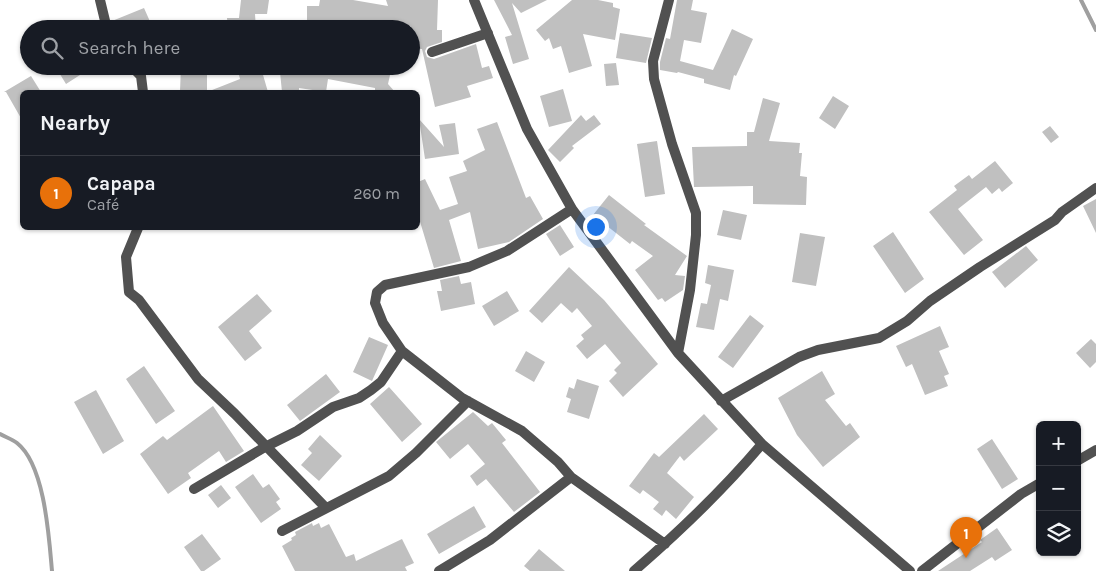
<!DOCTYPE html>
<html lang="en">
<head>
<meta charset="utf-8">
<style>
  body { margin:0; font-family:Karla,sans-serif; background:#242831; color:#f1f3f6 }
  .controls { position:absolute; right:15px; bottom:15px; display:grid; overflow:hidden; border-radius:8px; box-shadow:0 1px 4px #0004 }
  .controls button { width:45px; height:45px; display:grid; place-items:center; padding:0; border:0; border-bottom:1px solid #363941; background:#171b24; color:#f1f3f6; font:25px sans-serif }
  .you { position:absolute; left:595px; top:226px; width:18px; height:18px; margin:-12px; border:4px solid #fff; border-radius:50%; background:#1a73e8; box-shadow:0 0 0 8px #1a73e833 }
  .badge { display:grid; place-items:center; width:32px; height:32px; border-radius:50%; background:#858687; color:#fff; font-size:16px; font-weight:700 }
  .pin { position:absolute; translate:-50% -41px; filter:drop-shadow(0 1px 2px #0008) }
  .pin::after { content:''; position:absolute; top:26px; width:18px; height:15px; background:inherit; clip-path:polygon(0 0,100% 0,50% 100%) }
  .list { margin:0; padding:0; list-style:none }
  h2 { display:flex; justify-content:space-between; align-items:center; height:65px; margin:0; padding:0 20px; font-size:21px }
  h2 small { font-size:16px; font-weight:400; color:#9ea1a6 }
  .list li { display:grid; grid-template-columns:32px 1fr auto; gap:15px; align-items:center; box-sizing:border-box; height:75px; padding:0 20px; border-top:1px solid #363941 }
  .list b { display:block; font-size:19px; white-space:nowrap }
  .list p { margin:0; font-size:16px; white-space:nowrap; color:#9ea1a6 }
  .list em { font-size:16px; font-style:normal; color:#9ea1a6 }
  .icon { flex:none; width:28px; height:28px; fill:none; stroke:currentColor; stroke-width:2; stroke-linecap:round; stroke-linejoin:round }
  .map { position:relative; flex:none; width:1096px; height:571px; overflow:hidden }
  .search { position:absolute; background:#171b24; box-shadow:0 1px 4px #0004; left:20px; top:20px; width:400px; height:55px; display:flex; align-items:center; gap:12px; box-sizing:border-box; padding:0 18px; border-radius:28px; color:#9ea1a6; font-size:19px }
  .panel { position:absolute; background:#171b24; box-shadow:0 1px 4px #0004; left:20px; top:90px; width:400px; height:140px; border-radius:8px }
  .map>svg:first-child { display:block }
</style>
</head>
<body>
<div class="map">
<svg width="1096" height="571" viewBox="0 0 1096 571">
  <rect width="100%" height="100%" fill="#fff"/>
  <g fill="none" stroke-linecap="round" stroke-linejoin="round">
    <path stroke="#9f9f9f" stroke-width="4" d="M 1081,0 L 1096,30
      M 0,434 C 5,437 12,439 17,443 C 45,465 49,538 52,571"/>
  </g>
  <path fill="#c0c0c0" d="M 241,0 L 269,0 L 267,14 L 255,14 L 256,29 L 228,29 L 227,18 L 239,18 Z
    M 320,0 L 353,0 L 388,6 L 386,0 L 438,0 L 437,30 L 442,30 L 442,42 L 427,47 L 425,51 L 427,57 L 434,59 L 476,44 L 482,68 L 489,66 L 493,78 L 467,86 L 471,97 L 435,107 L 422,49 L 411,49 L 411,26 L 385,22 L 384,29 L 307,29 L 307,6 L 319,6 Z
    M 494,0 L 547,0 L 521,13 L 512,3 L 529,59 L 513,64 L 505,37 L 512,35 Z
    M 572,0 L 598,0 L 613,3 L 613,7 L 620,9 L 615,40 L 583,34 L 592,66 L 569,73 L 561,46 L 553,49 L 549,38 L 545,41 L 536,30 Z
    M 677,0 L 693,0 L 691,10 L 707,13 L 701,43 L 684,40 L 680,61 L 713,70 L 732,29 L 753,39 L 736,76 L 734,75 L 730,90 L 704,83 L 704,79 L 678,72 L 677,73 L 660,70 L 660,62 L 666,38 L 670,39 Z
    M 144,8 L 152,26 L 144,29 L 114,29 L 112,21 Z
    M 620,33 L 652,38 L 646,63 L 616,58 Z
    M 616,63 L 619,85 L 606,86 L 604,64 Z
    M 55,66 L 94,66 L 66,84 Z
    M 181,66 L 207,69 L 207,92 L 240,79 L 239,75 L 244,73 L 243,71 L 261,68 L 268,92 L 207,92 L 180,91 Z
    M 296,66 L 392,66 L 388,84 L 395,92 L 381,92 L 375,91 L 375,88 L 328,79 L 326,92 L 299,88 L 299,92 L 282,92 L 280,72 L 295,70 Z
    M 31,76 L 41,92 L 22,92 L 22,120 L 6,92 L 4,92 Z
    M 563,89 L 572,121 L 549,127 L 540,96 Z
    M 833,96 L 849,106 L 835,129 L 819,118 Z
    M 763,98 L 780,103 L 769,141 L 800,143 L 799,153 L 802,153 L 800,176 L 807,177 L 806,205 L 753,204 L 753,186 L 694,187 L 692,147 L 747,146 L 747,132 L 754,132 Z
    M 581,115 L 586,121 L 594,115 L 601,124 L 572,146 L 574,148 L 560,162 L 548,150 Z
    M 419,119 L 444,147 L 439,125 L 455,123 L 459,154 L 425,159 Z
    M 497,122 L 526,198 L 530,196 L 543,219 L 509,242 L 478,249 L 470,212 L 449,220 L 461,261 L 434,268 L 418,215 L 418,182 L 425,179 L 440,210 L 458,204 L 449,177 L 467,171 L 463,161 L 485,150 L 477,129 Z
    M 1050,126 L 1059,137 L 1051,143 L 1042,132 Z
    M 657,141 L 665,194 L 645,197 L 637,144 Z
    M 995,161 L 1013,183 L 1002,192 L 999,188 L 992,194 L 986,187 L 958,209 L 983,240 L 964,255 L 929,212 L 957,190 L 954,186 L 969,175 L 972,179 Z
    M 609,195 L 646,224 L 644,225 L 687,256 L 675,275 L 685,276 L 683,290 L 665,302 L 662,298 L 658,300 L 635,270 L 653,256 L 632,241 L 630,244 L 593,215 Z
    M 1096,199 L 1096,233 L 1083,206 Z
    M 723,210 L 747,215 L 741,240 L 717,235 Z
    M 560,225 L 574,247 L 560,256 L 546,234 Z
    M 893,232 L 924,279 L 905,293 L 873,246 Z
    M 800,233 L 825,237 L 816,286 L 792,282 Z
    M 1026,246 L 1038,260 L 1005,288 L 992,272 Z
    M 708,265 L 734,270 L 728,301 L 720,299 L 714,330 L 696,327 L 701,303 L 707,304 L 711,285 L 705,283 Z
    M 569,267 L 604,300 L 658,364 L 623,397 L 609,381 L 617,373 L 614,370 L 621,363 L 605,344 L 587,359 L 576,346 L 584,339 L 581,335 L 592,326 L 577,308 L 572,313 L 561,303 L 542,323 L 529,311 Z
    M 459,276 L 461,284 L 471,282 L 475,304 L 441,311 L 437,291 L 442,291 L 440,280 Z
    M 507,291 L 519,311 L 494,326 L 482,306 Z
    M 257,294 L 272,311 L 249,331 L 262,348 L 245,361 L 218,327 Z
    M 750,315 L 764,326 L 733,368 L 718,357 Z
    M 940,326 L 949,347 L 939,351 L 949,374 L 944,376 L 948,386 L 925,395 L 912,364 L 906,367 L 896,346 Z
    M 369,337 L 388,345 L 372,381 L 353,372 Z
    M 1091,339 L 1096,344 L 1096,362 L 1090,368 L 1076,353 Z
    M 526,351 L 545,362 L 534,382 L 515,371 Z
    M 144,366 L 175,411 L 156,424 L 126,379 Z
    M 822,371 L 835,394 L 825,400 L 846,426 L 850,423 L 860,437 L 823,467 L 797,435 L 778,398 Z
    M 326,374 L 340,392 L 300,421 L 287,405 Z
    M 577,379 L 599,386 L 589,419 L 567,412 L 571,399 L 566,397 L 569,387 L 574,389 Z
    M 389,387 L 422,424 L 402,442 L 370,404 Z
    M 96,390 L 124,441 L 103,454 L 74,402 Z
    M 213,406 L 244,451 L 226,462 L 219,451 L 188,473 L 191,478 L 168,494 L 140,454 L 163,436 L 167,440 Z
    M 473,412 L 488,426 L 492,423 L 506,440 L 502,443 L 540,492 L 514,512 L 486,479 L 477,486 L 470,476 L 485,464 L 468,444 L 450,459 L 436,442 Z
    M 704,414 L 718,429 L 684,461 L 680,456 L 667,473 L 694,497 L 676,519 L 666,510 L 662,516 L 653,509 L 659,502 L 643,490 L 640,494 L 629,486 L 654,453 L 659,457 Z
    M 320,435 L 342,456 L 319,481 L 301,465 L 312,453 L 308,449 Z
    M 992,439 L 1018,479 L 1002,489 L 977,449 Z
    M 253,474 L 263,488 L 269,484 L 280,499 L 276,502 L 281,509 L 261,523 L 235,487 Z
    M 221,485 L 231,498 L 218,508 L 208,495 Z
    M 474,506 L 486,527 L 439,554 L 427,534 Z
    M 312,523 L 313,526 L 319,523 L 321,528 L 329,524 L 346,557 L 354,554 L 356,561 L 402,539 L 414,563 L 405,567 L 407,571 L 295,571 L 282,546 L 292,540 L 291,538 L 296,535 L 295,532 Z
    M 997,528 L 1012,550 L 995,561 L 992,557 L 970,571 L 938,571 L 982,542 L 980,540 Z
    M 202,534 L 221,559 L 204,571 L 201,571 L 184,547 Z
    M 539,549 L 565,571 L 530,571 L 524,566 Z"/>
  <g fill="none" stroke-linecap="round" stroke-linejoin="round">
    <path stroke="#515151" stroke-width="10" d="M 100,0 L 107,29
      M 474,0 L 527,129 L 572,209 L 678,353 L 762,444 L 910,571
      M 669,0 L 653,61 L 654,79 L 672,144 L 696,213 L 696,235 L 690,290 L 678,353
      M 432,52 L 488,33
      M 131,66 L 141,76 L 143,92
      M 572,209 L 507,251 L 469,267 L 385,285 L 377,292 L 375,303 L 383,323 L 402,351 L 462,398 L 522,431 L 558,462 L 571,477 L 665,544
      M 138,228 L 126,257 L 129,292 L 139,300 L 198,379 L 235,414 L 326,508
      M 721,401 L 799,357 L 818,350 L 879,338 L 907,321 L 930,301 L 980,267 L 1055,220 L 1062,212 L 1096,188
      M 1077,461 L 1096,450
      M 194,489 L 265,447 L 297,431 L 333,407 L 359,398 L 371,390 L 381,382 L 402,351
      M 282,531 L 389,476 L 416,453 L 468,401
      M 439,571 L 490,540 L 571,477
      M 634,571 C 679,532 723,490 762,444
      M 922,571 L 1021,494 L 1040,483"/>
  </g>
</svg>
<div class="controls">
<button>+</button>
<button>−</button>
<button><svg class="icon" aria-label="layers" viewBox="0 0 24 24"><path d="M12 4l9 5-9 5-9-5zM3 14l9 5 9-5"/></svg></button>
</div>
<div class="you"></div>
<div class="pin badge" style="left:966px;top:558px;background:#e8710a">1</div>
<div class="search"><svg class="icon" aria-label="search" viewBox="0 0 24 24"><circle cx="10" cy="10" r="6"/><path d="M15 15l6 6"/></svg>Search here</div>
<section class="panel">
<h2>Nearby<small></small></h2>
<ul class="list">
<li><span class="badge" style="background:#e8710a">1</span><div><b>Capapa</b><p>Café</p></div><em>260 m</em></li>
</ul>
</section>
</div>
</body>
</html>
